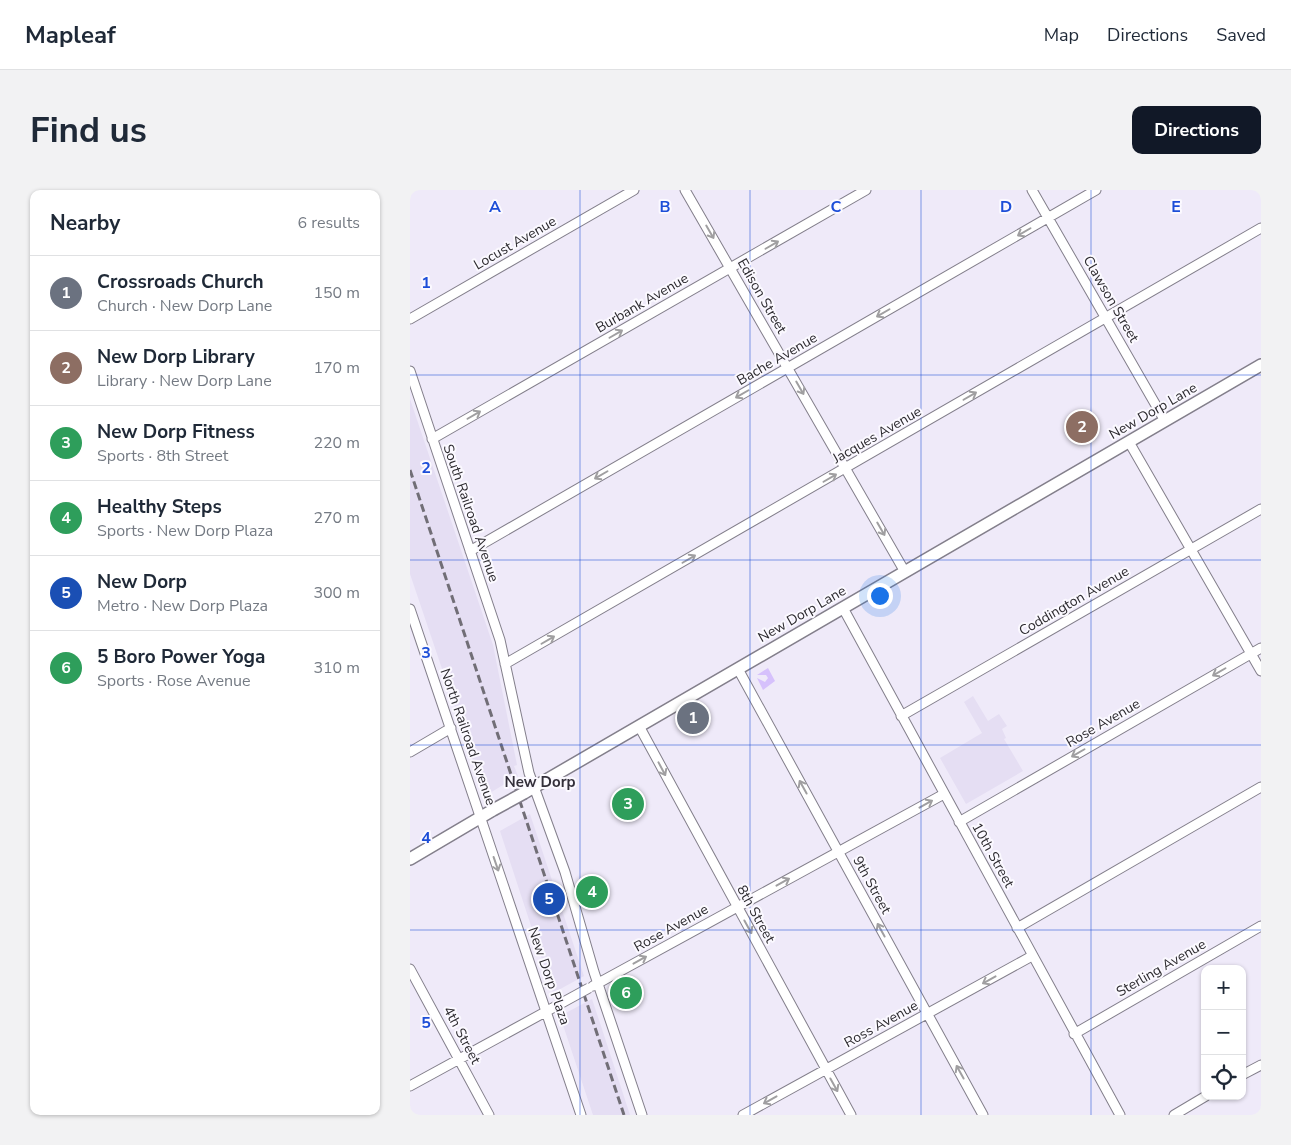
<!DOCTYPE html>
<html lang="en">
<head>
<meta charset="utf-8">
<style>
  body { margin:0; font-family:"Nunito Sans",sans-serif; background:#f2f2f3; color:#1f2937 }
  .controls { position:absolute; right:15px; bottom:15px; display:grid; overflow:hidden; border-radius:10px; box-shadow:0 1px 4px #0004 }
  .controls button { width:45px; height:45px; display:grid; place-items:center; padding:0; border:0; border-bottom:1px solid #e0e1e3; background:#fff; color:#1f2937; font:25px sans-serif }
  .you { position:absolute; left:469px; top:405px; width:18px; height:18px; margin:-12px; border:4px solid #fff; border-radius:50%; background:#1a73e8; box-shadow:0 0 0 8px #1a73e833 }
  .badge { display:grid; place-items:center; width:32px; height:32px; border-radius:50%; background:#111827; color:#fff; font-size:16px; font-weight:700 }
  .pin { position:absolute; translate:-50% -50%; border:2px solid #fff; box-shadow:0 1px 5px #0006 }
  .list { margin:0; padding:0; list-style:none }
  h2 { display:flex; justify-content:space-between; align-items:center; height:65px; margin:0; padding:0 20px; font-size:21px }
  h2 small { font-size:16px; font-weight:400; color:#747a83 }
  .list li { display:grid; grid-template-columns:32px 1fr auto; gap:15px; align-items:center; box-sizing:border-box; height:75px; padding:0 20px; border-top:1px solid #e0e1e3 }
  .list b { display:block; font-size:19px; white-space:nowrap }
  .list p { margin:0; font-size:16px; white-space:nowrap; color:#747a83 }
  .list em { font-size:16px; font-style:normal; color:#747a83 }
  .icon { flex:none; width:28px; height:28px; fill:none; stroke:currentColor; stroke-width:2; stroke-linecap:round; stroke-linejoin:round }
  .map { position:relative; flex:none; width:851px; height:925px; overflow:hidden; border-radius:10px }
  header { display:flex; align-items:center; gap:30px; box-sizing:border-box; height:70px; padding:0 25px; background:#fff; border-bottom:1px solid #e0e1e3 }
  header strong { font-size:24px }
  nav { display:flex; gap:28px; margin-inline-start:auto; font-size:18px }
  .intro { display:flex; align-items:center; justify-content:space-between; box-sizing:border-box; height:120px; padding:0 30px }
  h1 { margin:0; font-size:35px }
  .button { padding:12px 22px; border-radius:10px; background:#111827; color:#fff; font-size:18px; font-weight:700 }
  main { display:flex; gap:30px; padding:0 30px }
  aside { flex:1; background:#fff; border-radius:10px; box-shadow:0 1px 4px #0004 }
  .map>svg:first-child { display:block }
</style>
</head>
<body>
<header>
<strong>Mapleaf</strong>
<nav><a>Map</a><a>Directions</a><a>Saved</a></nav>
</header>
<div class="intro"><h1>Find us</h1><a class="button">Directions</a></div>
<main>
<aside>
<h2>Nearby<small>6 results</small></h2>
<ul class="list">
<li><span class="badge" style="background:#6b7280">1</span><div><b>Crossroads Church</b><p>Church · New Dorp Lane</p></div><em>150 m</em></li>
<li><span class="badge" style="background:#8d6e63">2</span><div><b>New Dorp Library</b><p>Library · New Dorp Lane</p></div><em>170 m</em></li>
<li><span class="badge" style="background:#2e9e5b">3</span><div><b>New Dorp Fitness</b><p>Sports · 8th Street</p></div><em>220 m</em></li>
<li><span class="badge" style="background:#2e9e5b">4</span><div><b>Healthy Steps</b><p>Sports · New Dorp Plaza</p></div><em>270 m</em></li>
<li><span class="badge" style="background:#1a4fb4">5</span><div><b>New Dorp</b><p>Metro · New Dorp Plaza</p></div><em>300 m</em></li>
<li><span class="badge" style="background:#2e9e5b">6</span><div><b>5 Boro Power Yoga</b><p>Sports · Rose Avenue</p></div><em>310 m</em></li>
</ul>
</aside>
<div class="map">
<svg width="851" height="925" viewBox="0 0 851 925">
  <rect width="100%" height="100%" fill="#efeaf9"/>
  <path fill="#e5def3" d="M 0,209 L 83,455 L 107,575 L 104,576 L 108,586 L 75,606 L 0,384 Z
    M 563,506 L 578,531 L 589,524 L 597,536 L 592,539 L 596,548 L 594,549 L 613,581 L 556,614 L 530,568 L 572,543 L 554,512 Z
    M 120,624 L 174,786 L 143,803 L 90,641 Z
    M 182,809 L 191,836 L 220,925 L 183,925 L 150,826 Z"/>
  <path fill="#d6c1fc" d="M 358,478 L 365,491 L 353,500 L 347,488 L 355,492 L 358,488 L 356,485 L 347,485 Z"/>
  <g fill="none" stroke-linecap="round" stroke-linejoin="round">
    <defs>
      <path id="minor" d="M 275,0 L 495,382
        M 622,0 L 755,231
        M 0,129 L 224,0
        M 0,181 L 90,450 L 119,583 L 155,682 L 184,782 L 232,925
        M 22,249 L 456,0
        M 719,252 L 851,481
        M 60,361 L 686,0
        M 433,418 L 710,925
        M 0,419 L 171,925
        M 95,474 L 851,38
        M 328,479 L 573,925
        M 491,526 L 851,319
        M 229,536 L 441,925
        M 0,562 L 41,538
        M 549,632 L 851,458
        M 607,738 L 851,597
        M 0,779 L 79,925
        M 183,796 L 534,604
        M 664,844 L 851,736
        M 832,885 L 851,875
        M 0,896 L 148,815
        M 333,925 L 622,766
        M 764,925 L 796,906"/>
      <path id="tertiary" d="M 114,603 L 851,175
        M 0,669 L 83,620"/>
    </defs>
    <use href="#minor" stroke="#837f8b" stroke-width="11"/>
    <use href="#tertiary" stroke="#837f8b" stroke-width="14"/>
    <use href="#minor" stroke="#fff" stroke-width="9"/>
    <use href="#tertiary" stroke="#fff" stroke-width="11"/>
    <path stroke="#716e76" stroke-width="3" stroke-dasharray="8 4" stroke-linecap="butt" d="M 0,280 L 214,925"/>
    <defs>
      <path id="minor-bridge" d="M 148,815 L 179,798"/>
      <path id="tertiary-bridge" d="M 83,620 L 114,603"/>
    </defs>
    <use href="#minor-bridge" stroke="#837f8b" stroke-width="11" stroke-linecap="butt"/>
    <use href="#tertiary-bridge" stroke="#837f8b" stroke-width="14" stroke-linecap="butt"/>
    <use href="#minor-bridge" stroke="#fff" stroke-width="9"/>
    <use href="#tertiary-bridge" stroke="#fff" stroke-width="11"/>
  </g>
  <defs><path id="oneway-shaft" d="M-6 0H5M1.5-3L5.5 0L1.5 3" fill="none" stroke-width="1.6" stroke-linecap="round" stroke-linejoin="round" transform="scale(1.25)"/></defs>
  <g stroke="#a09fa1">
    <use href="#oneway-shaft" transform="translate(300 42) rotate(60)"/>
    <use href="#oneway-shaft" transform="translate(614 42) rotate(150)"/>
    <use href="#oneway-shaft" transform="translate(362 55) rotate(-30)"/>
    <use href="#oneway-shaft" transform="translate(473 123) rotate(150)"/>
    <use href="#oneway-shaft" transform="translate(206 144) rotate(-30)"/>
    <use href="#oneway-shaft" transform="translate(390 198) rotate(60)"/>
    <use href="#oneway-shaft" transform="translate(332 204) rotate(150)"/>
    <use href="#oneway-shaft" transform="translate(560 206) rotate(-30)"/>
    <use href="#oneway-shaft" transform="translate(64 225) rotate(-30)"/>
    <use href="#oneway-shaft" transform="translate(191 285) rotate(150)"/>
    <use href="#oneway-shaft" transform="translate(420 288) rotate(-30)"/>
    <use href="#oneway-shaft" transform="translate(471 339) rotate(60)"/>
    <use href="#oneway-shaft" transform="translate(279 369) rotate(-30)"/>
    <use href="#oneway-shaft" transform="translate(138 450) rotate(-30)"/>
    <use href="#oneway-shaft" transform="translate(809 482) rotate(150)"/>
    <use href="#oneway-shaft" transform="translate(668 563) rotate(150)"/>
    <use href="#oneway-shaft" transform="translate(252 579) rotate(62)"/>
    <use href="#oneway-shaft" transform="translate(393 597) rotate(-119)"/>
    <use href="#oneway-shaft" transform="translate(516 614) rotate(-29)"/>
    <use href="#oneway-shaft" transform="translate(86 674) rotate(71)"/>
    <use href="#oneway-shaft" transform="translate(373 692) rotate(-29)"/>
    <use href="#oneway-shaft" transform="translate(338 737) rotate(61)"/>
    <use href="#oneway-shaft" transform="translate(471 740) rotate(-119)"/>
    <use href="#oneway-shaft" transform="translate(230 770) rotate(-29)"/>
    <use href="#oneway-shaft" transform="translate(579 790) rotate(151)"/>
    <use href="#oneway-shaft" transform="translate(550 882) rotate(-119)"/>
    <use href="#oneway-shaft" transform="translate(424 895) rotate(61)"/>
    <use href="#oneway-shaft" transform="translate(360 910) rotate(151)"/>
  </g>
  <path fill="none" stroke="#1d4ed8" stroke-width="1" stroke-opacity="0.55" d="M 170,0 L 170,925M 340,0 L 340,925M 511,0 L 511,925M 681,0 L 681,925M 0,185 L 851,185M 0,370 L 851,370M 0,555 L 851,555M 0,740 L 851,740"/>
  <g text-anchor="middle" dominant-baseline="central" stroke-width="4" stroke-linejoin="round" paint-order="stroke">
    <g font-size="14" fill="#2c2a2f" stroke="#fbf9ff">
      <text transform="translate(105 53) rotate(-30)">Locust Avenue</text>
      <text transform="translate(352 106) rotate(60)">Edison Street</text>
      <text transform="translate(701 109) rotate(60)">Clawson Street</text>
      <text transform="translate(232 113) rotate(-30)">Burbank Avenue</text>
      <text transform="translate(367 169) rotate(-30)">Bache Avenue</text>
      <text transform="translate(743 221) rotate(-30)">New Dorp Lane</text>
      <text transform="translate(467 245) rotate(-30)">Jacques Avenue</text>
      <text transform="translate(61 323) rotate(71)">South Railroad Avenue</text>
      <text transform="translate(664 411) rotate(-30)">Coddington Avenue</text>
      <text transform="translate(392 424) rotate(-30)">New Dorp Lane</text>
      <text transform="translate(693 533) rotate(-30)">Rose Avenue</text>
      <text transform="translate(58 547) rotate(71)">North Railroad Avenue</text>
      <text transform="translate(583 665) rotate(61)">10th Street</text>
      <text transform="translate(462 695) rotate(61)">9th Street</text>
      <text transform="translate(346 724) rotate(61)">8th Street</text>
      <text transform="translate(261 738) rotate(-29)">Rose Avenue</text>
      <text transform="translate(751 778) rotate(-30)">Sterling Avenue</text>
      <text transform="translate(139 786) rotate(71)">New Dorp Plaza</text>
      <text transform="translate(471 834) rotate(-29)">Ross Avenue</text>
      <text transform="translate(52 845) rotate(62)">4th Street</text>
    </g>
    <g font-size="15" font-weight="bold" fill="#332f3a" stroke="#fbf9ff">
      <text x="130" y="592">New Dorp</text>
    </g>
  </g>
  <g font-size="16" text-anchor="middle" font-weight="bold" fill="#1d4ed8" stroke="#fbf9ff" stroke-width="4" stroke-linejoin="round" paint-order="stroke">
    <text x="85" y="22">A</text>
    <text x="255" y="22">B</text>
    <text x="426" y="22">C</text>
    <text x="596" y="22">D</text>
    <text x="766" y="22">E</text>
    <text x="16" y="98">1</text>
    <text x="16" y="283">2</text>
    <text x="16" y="468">3</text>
    <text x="16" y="653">4</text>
    <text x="16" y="838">5</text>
  </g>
</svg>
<div class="controls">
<button>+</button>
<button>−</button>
<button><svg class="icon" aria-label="locate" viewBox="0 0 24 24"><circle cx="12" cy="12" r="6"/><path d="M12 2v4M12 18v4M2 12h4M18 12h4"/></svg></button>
</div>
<div class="you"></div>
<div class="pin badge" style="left:283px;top:528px;background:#6b7280">1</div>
<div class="pin badge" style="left:672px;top:237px;background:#8d6e63">2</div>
<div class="pin badge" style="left:218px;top:614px;background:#2e9e5b">3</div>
<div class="pin badge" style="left:182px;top:702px;background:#2e9e5b">4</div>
<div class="pin badge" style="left:139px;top:709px;background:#1a4fb4">5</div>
<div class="pin badge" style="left:216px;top:803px;background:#2e9e5b">6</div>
</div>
</main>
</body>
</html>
